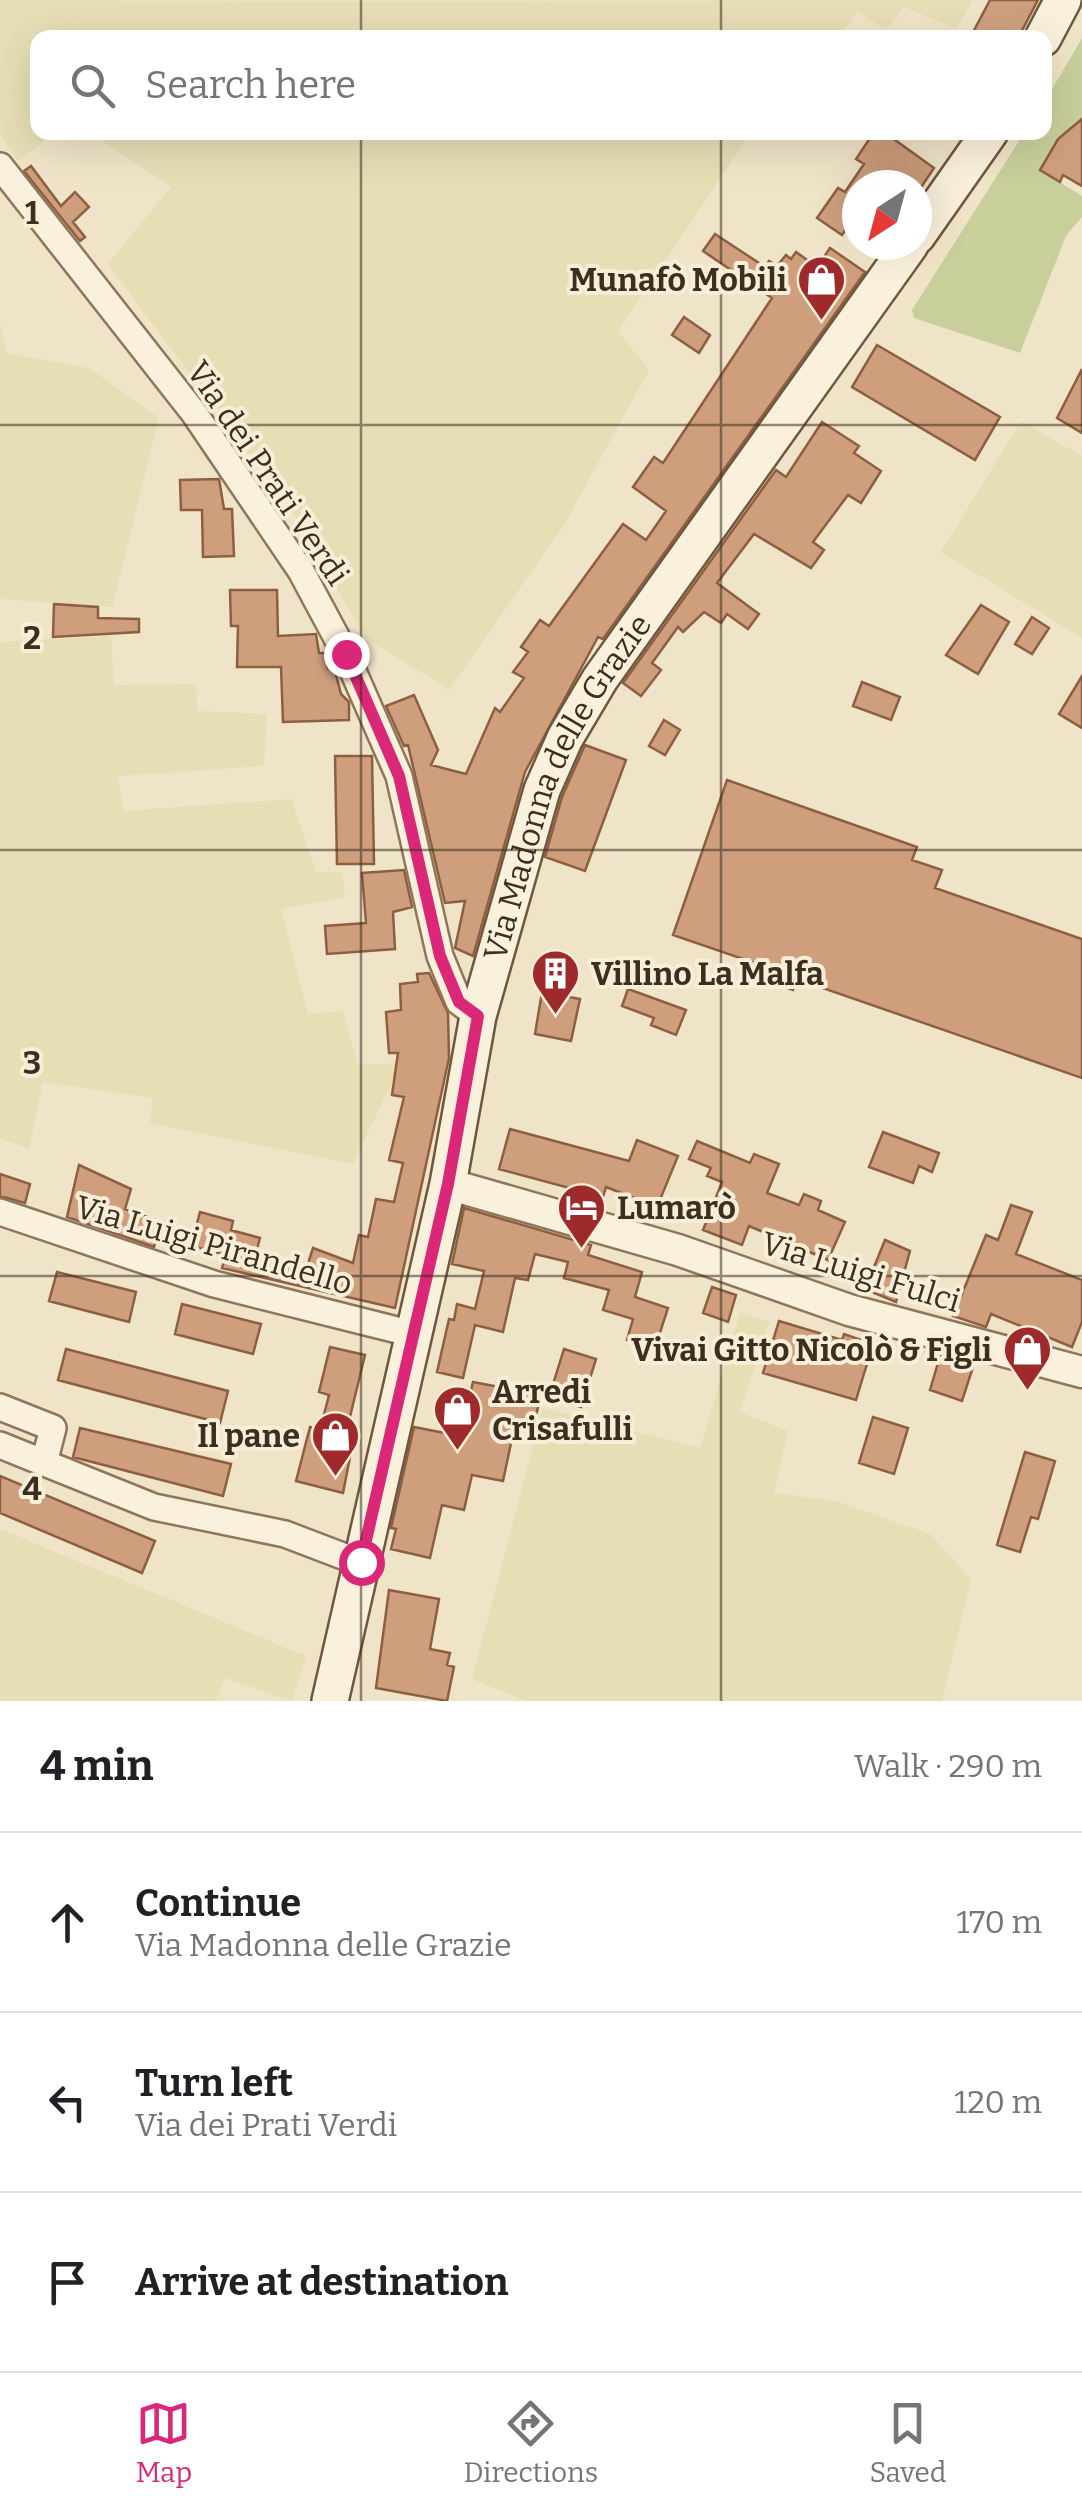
<!DOCTYPE html>
<html lang="en">
<head>
<meta charset="utf-8">
<style>
  body { margin:0; font-family:Bitter,serif; background:#f2f2f2; color:#202124 }
  .compass { position:absolute; left:842px; top:170px; width:90px; height:90px; border-radius:50%; background:#fff; box-shadow:0 10px 40px #0002; rotate:216deg }
  .stop { position:absolute; width:30px; height:30px; margin:-22px; border:8px solid #db2777; border-radius:50%; background:#fff }
  .stop.end { background:#db2777; border-color:#fff; box-shadow:0 2px 10px #0008 }
  .list { margin:0; padding:0; list-style:none }
  h2 { display:flex; justify-content:space-between; align-items:center; height:130px; margin:0; padding:0 40px; font-size:42px }
  h2 small { font-size:32px; font-weight:400; color:#757577 }
  .list li { display:grid; grid-template-columns:65px 1fr auto; gap:30px; align-items:center; box-sizing:border-box; height:180px; padding:0 40px; border-top:2px solid #e0e0e0 }
  .list b { display:block; font-size:38px; white-space:nowrap }
  .list p { margin:0; font-size:32px; white-space:nowrap; color:#757577 }
  .list em { font-size:32px; font-style:normal; color:#757577 }
  .icon { flex:none; width:55px; height:55px; fill:none; stroke:currentColor; stroke-width:2; stroke-linecap:round; stroke-linejoin:round }
  .map { position:relative; flex:none; width:1082px; height:1701px; overflow:hidden }
  .search { position:absolute; background:#fff; box-shadow:0 10px 40px #0002; left:30px; right:30px; top:30px; height:110px; display:flex; align-items:center; gap:25px; box-sizing:border-box; padding:0 35px; border-radius:20px; color:#757577; font-size:38px }
  .sheet { height:670px; background:#fff }
  nav { display:flex; justify-content:space-around; align-items:center; box-sizing:border-box; height:140px; border-top:2px solid #e0e0e0; background:#fff; font-size:28px; color:#757577 }
  nav a { display:grid; justify-items:center; gap:5px }
  nav .on { color:#db2777 }
  .map>svg:first-child { display:block }
</style>
</head>
<body>
<div class="map">
<svg width="1082" height="1701" viewBox="0 0 1082 1701">
  <rect width="100%" height="100%" fill="#f0e4c8"/>
  <path fill="#e6deb5" d="M 0,0 L 350,1 L 973,0 L 956,28 L 904,7 L 886,30 L 857,11 L 839,38 L 38,38 L 38,132 L 54,133 L 18,161 L 0,135 Z
    M 90,133 L 751,133 L 618,331 L 649,370 L 564,525 L 449,690 L 365,637 L 294,514 L 108,264 L 171,187 Z
    M 0,322 L 6,353 L 89,368 L 159,418 L 112,607 L 0,599 Z
    M 1021,421 L 1082,456 L 1082,638 L 941,552 Z
    M 111,636 L 114,685 L 196,684 L 197,711 L 267,714 L 264,766 L 118,776 L 123,811 L 291,799 L 316,872 L 342,872 L 345,897 L 281,909 L 308,1014 L 343,1011 L 358,1065 L 401,1063 L 353,1164 L 150,1123 L 153,1098 L 43,1082 L 29,1149 L 0,1138 L 0,642 Z
    M 740,1313 L 769,1322 L 740,1412 L 788,1431 L 774,1493 L 835,1501 L 930,1534 L 971,1579 L 942,1701 L 526,1701 L 472,1679 L 543,1408 L 700,1448 Z
    M 0,1529 L 306,1656 L 292,1701 L 225,1678 L 216,1701 L 0,1701 Z"/>
  <path fill="#c9cf9b" d="M 1082,38 L 1082,119 L 1058,139 L 1040,170 L 1082,196 L 1082,217 L 1066,236 L 1020,353 L 914,318 L 912,310 L 1024,133 L 1044,132 L 1045,101 Z"/>
  <path fill="#cf9f7d" stroke="#8d5f41" stroke-width="2.5" d="M 990,0 L 1038,0 L 1018,38 L 970,38 Z
    M 1082,119 L 1082,186 L 1063,175 L 1060,182 L 1040,170 L 1058,139 Z
    M 874,132 L 884,132 L 934,168 L 920,189 L 857,185 L 857,213 L 842,235 L 817,218 L 838,188 L 845,192 L 864,164 L 856,159 Z
    M 31,166 L 61,206 L 75,192 L 89,207 L 73,222 L 85,237 L 80,241 L 24,171 Z
    M 715,234 L 765,267 L 769,261 L 777,266 L 786,255 L 791,259 L 796,252 L 817,267 L 830,248 L 865,272 L 603,639 L 598,637 L 525,772 L 473,956 L 455,948 L 465,901 L 445,903 L 408,745 L 404,746 L 386,706 L 414,695 L 438,750 L 431,765 L 466,774 L 495,708 L 500,712 L 524,678 L 513,672 L 528,652 L 521,647 L 540,620 L 549,626 L 623,524 L 646,540 L 666,511 L 633,487 L 654,457 L 663,463 L 772,298 L 703,251 Z
    M 684,317 L 710,335 L 699,353 L 672,335 Z
    M 877,345 L 1000,417 L 975,460 L 852,387 Z
    M 1082,369 L 1082,433 L 1057,418 Z
    M 822,422 L 859,446 L 854,453 L 881,471 L 861,503 L 848,495 L 813,542 L 824,550 L 811,568 L 754,534 L 717,583 L 759,614 L 748,629 L 727,614 L 721,623 L 704,612 L 683,632 L 678,627 L 652,663 L 661,670 L 641,696 L 623,683 L 776,470 L 786,477 Z
    M 219,479 L 224,509 L 232,509 L 234,556 L 203,557 L 202,510 L 181,510 L 180,480 Z
    M 230,590 L 277,590 L 278,636 L 316,634 L 319,653 L 326,653 L 328,668 L 334,667 L 341,694 L 349,702 L 349,720 L 283,722 L 281,667 L 237,667 L 238,626 L 231,626 Z
    M 54,604 L 98,607 L 98,618 L 139,619 L 139,632 L 53,637 Z
    M 981,605 L 1009,622 L 978,674 L 946,655 Z
    M 1032,617 L 1049,628 L 1032,654 L 1015,644 Z
    M 1082,676 L 1082,728 L 1059,714 Z
    M 862,682 L 900,697 L 891,720 L 853,706 Z
    M 664,720 L 680,730 L 665,755 L 649,746 Z
    M 585,745 L 626,760 L 585,871 L 545,857 L 562,797 Z
    M 335,756 L 372,756 L 374,864 L 337,864 Z
    M 727,780 L 917,847 L 912,860 L 942,870 L 935,888 L 1082,939 L 1082,1078 L 797,979 L 793,990 L 748,974 L 752,962 L 673,935 Z
    M 404,870 L 412,907 L 393,912 L 395,949 L 327,954 L 325,926 L 366,923 L 362,873 Z
    M 429,973 L 448,1013 L 449,1058 L 395,1308 L 222,1268 L 226,1255 L 191,1246 L 200,1212 L 233,1221 L 231,1230 L 260,1238 L 256,1253 L 307,1267 L 313,1248 L 353,1263 L 359,1235 L 368,1237 L 376,1199 L 394,1202 L 403,1163 L 389,1160 L 404,1097 L 392,1095 L 398,1053 L 389,1053 L 386,1012 L 401,1010 L 400,984 L 418,982 L 417,974 Z
    M 628,989 L 686,1010 L 676,1035 L 651,1025 L 654,1018 L 622,1006 Z
    M 542,992 L 580,999 L 571,1041 L 535,1034 Z
    M 510,1129 L 629,1161 L 637,1140 L 678,1156 L 657,1207 L 606,1187 L 603,1197 L 499,1169 Z
    M 883,1132 L 939,1153 L 932,1172 L 919,1166 L 913,1183 L 869,1167 Z
    M 697,1141 L 750,1163 L 754,1154 L 779,1164 L 767,1193 L 799,1205 L 804,1194 L 821,1201 L 818,1210 L 845,1222 L 828,1260 L 749,1226 L 742,1245 L 703,1230 L 722,1182 L 707,1176 L 711,1168 L 689,1159 Z
    M 79,1165 L 131,1189 L 125,1209 L 161,1222 L 154,1247 L 67,1217 Z
    M 0,1174 L 30,1184 L 25,1203 L 0,1196 Z
    M 1011,1205 L 1032,1212 L 1016,1254 L 1082,1280 L 1082,1322 L 1072,1347 L 991,1314 L 986,1327 L 953,1316 L 986,1235 L 998,1240 Z
    M 464,1208 L 591,1245 L 588,1255 L 642,1272 L 635,1297 L 668,1308 L 655,1348 L 627,1340 L 633,1319 L 603,1310 L 609,1290 L 564,1278 L 568,1262 L 535,1254 L 528,1280 L 515,1278 L 503,1332 L 475,1325 L 463,1378 L 437,1372 L 449,1319 L 454,1320 L 457,1304 L 475,1309 L 484,1271 L 452,1264 Z
    M 885,1240 L 910,1251 L 896,1302 L 865,1289 Z
    M 57,1272 L 136,1292 L 129,1322 L 49,1301 Z
    M 712,1287 L 736,1295 L 728,1322 L 703,1313 Z
    M 182,1304 L 261,1324 L 253,1354 L 175,1334 Z
    M 779,1321 L 842,1340 L 844,1334 L 873,1344 L 856,1400 L 763,1373 Z
    M 330,1347 L 365,1355 L 348,1425 L 356,1427 L 343,1493 L 296,1481 L 310,1427 L 320,1430 L 329,1395 L 319,1392 Z
    M 66,1349 L 228,1391 L 220,1423 L 58,1380 Z
    M 564,1349 L 596,1359 L 581,1407 L 549,1397 Z
    M 940,1356 L 973,1367 L 962,1401 L 930,1390 Z
    M 473,1382 L 541,1395 L 532,1432 L 514,1429 L 503,1481 L 472,1475 L 464,1510 L 442,1505 L 430,1558 L 391,1549 L 396,1529 L 391,1528 L 414,1427 L 460,1436 Z
    M 873,1417 L 908,1428 L 894,1474 L 859,1463 Z
    M 80,1428 L 231,1464 L 223,1496 L 73,1457 Z
    M 1025,1452 L 1055,1461 L 1038,1519 L 1031,1517 L 1020,1552 L 997,1545 Z
    M 0,1476 L 155,1541 L 142,1573 L 0,1513 Z
    M 389,1590 L 439,1599 L 430,1649 L 450,1653 L 447,1665 L 454,1667 L 447,1701 L 376,1688 Z"/>
  <g fill="none" stroke-linecap="round" stroke-linejoin="round">
    <defs>
      <path id="minor" d="M 0,166 L 194,413 L 301,571 L 346,655 L 399,776 L 440,956 L 459,1002 L 478,1016
        M 0,1212 L 214,1284 L 413,1334
        M 0,1407 L 53,1428 L 44,1463
        M 0,1445 L 154,1507 L 285,1534 L 361,1563"/>
      <path id="tertiary" d="M 448,1184 L 678,1250 L 849,1310 L 1082,1372"/>
      <g id="secondary">
        <path d="M 1043,38 L 1063,0"/>
        <path d="M 917,236 L 990,132"/>
        <path id="s1" d="M 330,1701 L 448,1184 L 478,1016 L 542,790 L 565,738 L 600,679 L 910,245"/>
      </g>
    </defs>
    <use href="#minor" stroke="#8d765c" stroke-width="30"/>
    <use href="#tertiary" stroke="#8d765c" stroke-width="35"/>
    <use href="#secondary" stroke="#6f573f" stroke-width="40"/>
    <use href="#minor" stroke="#faf1dc" stroke-width="25"/>
    <use href="#tertiary" stroke="#faf1dc" stroke-width="30"/>
    <use href="#secondary" stroke="#faf1dc" stroke-width="35"/>
  </g>
  <g fill="none" stroke-linecap="round" stroke-linejoin="round">
    <path stroke="#db2777" stroke-width="12" d="M 346,654 L 399,776 L 440,956 L 459,1002 L 478,1016 L 448,1184 L 361,1562"/>
  </g>
  <path fill="none" stroke="#3d2e20" stroke-width="2.5" stroke-opacity="0.55" d="M 361,0 L 361,38M 721,0 L 721,38M 361,132 L 361,1701M 721,132 L 721,1701M 0,425 L 1082,425M 0,850 L 1082,850M 0,1276 L 1082,1276"/>
  <defs>
    <symbol id="shop-pin" viewBox="-11 -11 22 30"><path d="M0 17L-7.5 6A9.5 9.5 0 1 1 7.5 6Z" fill="#9e2a2b" stroke="#f7eed8"/><path d="M-5-2.5h2.3a2.7 3.5 0 0 1 5.4 0H5L5.5 6h-11ZM-1.5-2.5h3a1.5 2.3 0 0 0-3 0Z" fill="#fff"/></symbol>
    <symbol id="building-pin" viewBox="-11 -11 22 30"><path d="M0 17L-7.5 6A9.5 9.5 0 1 1 7.5 6Z" fill="#9e2a2b" stroke="#f7eed8"/><path d="M-4-6H4V6H1V3H-1V6H-4ZM-2.5-4.3h1.7v1.8h-1.7ZM.8-4.3h1.7v1.8H.8ZM-2.5-1h1.7V.8h-1.7ZM.8-1h1.7V.8H.8Z" fill="#fff"/></symbol>
    <symbol id="hotel-pin" viewBox="-11 -11 22 30"><path d="M0 17L-7.5 6A9.5 9.5 0 1 1 7.5 6Z" fill="#9e2a2b" stroke="#f7eed8"/><path d="M-6-4.5h1.5V1H6V5H4.5V3h-9V5H-6ZM-4 0a1.8 1.8 0 1 1 3.6 0ZM.5 0V-2.5h3Q6-2.5 6 0Z" fill="#fff"/></symbol>
  </defs>
  <g fill-rule="evenodd">
    <use href="#shop-pin" x="794" y="252" width="55" height="75"/>
    <use href="#building-pin" x="528" y="946" width="55" height="75"/>
    <use href="#hotel-pin" x="554" y="1180" width="55" height="75"/>
    <use href="#shop-pin" x="1000" y="1322" width="55" height="75"/>
    <use href="#shop-pin" x="430" y="1382" width="55" height="75"/>
    <use href="#shop-pin" x="308" y="1408" width="55" height="75"/>
  </g>
  <g text-anchor="middle" dominant-baseline="central" stroke-width="8" stroke-linejoin="round" paint-order="stroke">
    <g font-size="32" font-weight="bold" fill="#3d2e20" stroke="#f7eed8" text-anchor="end">
      <text x="787" y="280">Munafò Mobili</text>
      <text x="591" y="974" text-anchor="start">Villino La Malfa</text>
      <text x="617" y="1208" text-anchor="start">Lumarò</text>
      <text x="992" y="1350">Vivai Gitto Nicolò &amp; Figli</text>
      <text x="492" y="1392" text-anchor="start">Arredi<tspan x="492" dy="37">Crisafulli</tspan></text>
      <text x="300" y="1436">Il pane</text>
    </g>
    <g font-size="32" fill="#3d2e20" stroke="#f7eed8">
      <text transform="translate(268 473) rotate(56)">Via dei Prati Verdi</text>
      <text stroke="none"><textPath href="#s1" startOffset="948">Via Madonna delle Grazie</textPath></text>
      <text transform="translate(214 1245) rotate(16)">Via Luigi Pirandello</text>
      <text transform="translate(861 1272) rotate(17)">Via Luigi Fulci</text>
    </g>
  </g>
  <g font-size="32" text-anchor="middle" font-weight="bold" fill="#3d2e20" stroke="#f7eed8" stroke-width="8" stroke-linejoin="round" paint-order="stroke">
    <text x="32" y="224">1</text>
    <text x="32" y="649">2</text>
    <text x="32" y="1074">3</text>
    <text x="32" y="1500">4</text>
  </g>
</svg>
<svg class="compass" viewBox="-18 -18 36 36"><path d="M0-13l5 13h-10z" fill="#e53935"/><path d="M0 13l5-13h-10z" fill="#757577"/></svg>
<div class="stop" style="left:361px;top:1562px"></div>
<div class="stop end" style="left:346px;top:654px"></div>
<div class="search"><svg class="icon" aria-label="search" viewBox="0 0 24 24"><circle cx="10" cy="10" r="6"/><path d="M15 15l6 6"/></svg>Search here</div>
</div>
<section class="sheet">
<h2>4 min<small>Walk · 290 m</small></h2>
<ul class="list">
<li><svg class="icon" aria-label="ahead" viewBox="0 0 24 24"><path d="M12 20V5M6 11l6-6 6 6"/></svg><div><b>Continue</b><p>Via Madonna delle Grazie</p></div><em>170 m</em></li>
<li><svg class="icon" aria-label="left" viewBox="0 0 24 24"><path d="M17 20v-9H6M10 6l-5 5 5 5"/></svg><div><b>Turn left</b><p>Via dei Prati Verdi</p></div><em>120 m</em></li>
<li><svg class="icon" aria-label="arrive" viewBox="0 0 24 24"><path d="M6 21V4h12l-3 4 3 4H6"/></svg><div><b>Arrive at destination</b></div></li>
</ul>
</section>
<nav>
<a class="on"><svg class="icon" aria-label="map" viewBox="0 0 24 24"><path d="M3 6l6-2 6 2 6-2v14l-6 2-6-2-6 2zM9 4v14M15 6v14"/></svg>Map</a>
<a><svg class="icon" aria-label="directions" viewBox="0 0 24 24"><path d="M12 3l9 9-9 9-9-9zM9 14v-3h6M13 9l2 2-2 2"/></svg>Directions</a>
<a><svg class="icon" aria-label="saved" viewBox="0 0 24 24"><path d="M7 4h10v16l-5-4-5 4z"/></svg>Saved</a>
</nav>
</body>
</html>
